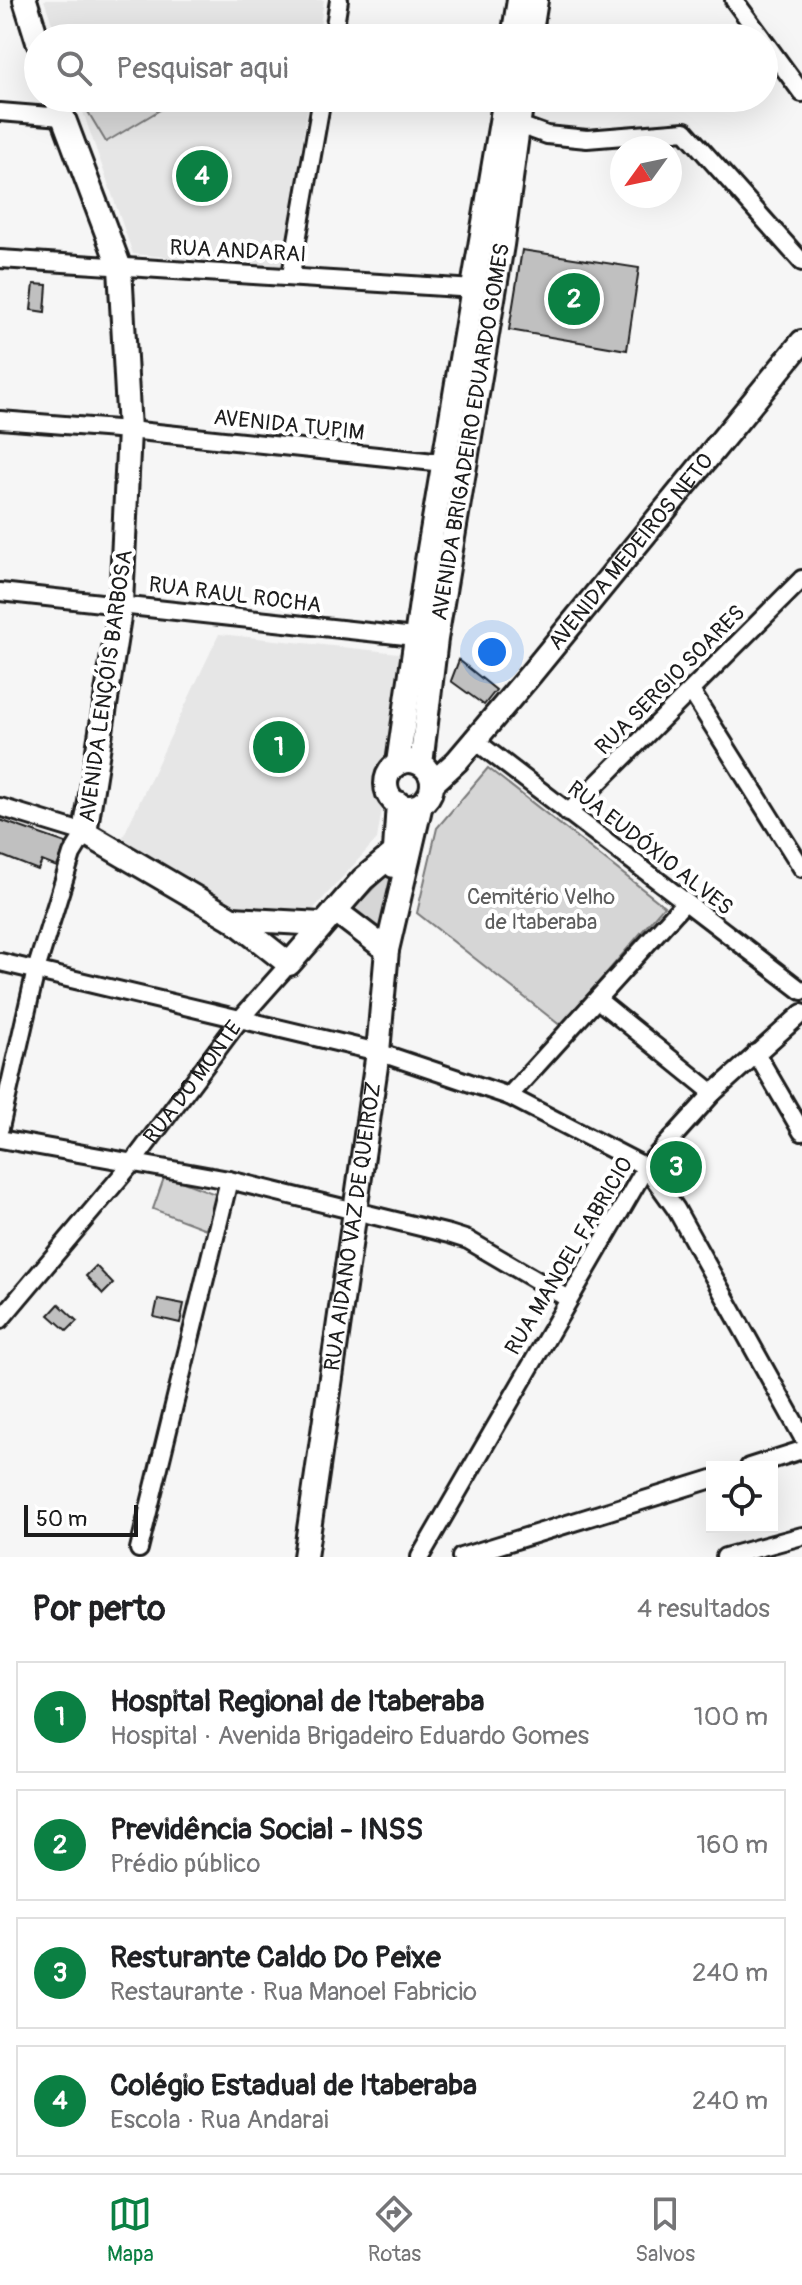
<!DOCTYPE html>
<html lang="pt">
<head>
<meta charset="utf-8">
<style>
  body { margin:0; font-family:Pangolin,sans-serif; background:#f2f2f2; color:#202124 }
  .controls { position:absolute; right:24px; bottom:24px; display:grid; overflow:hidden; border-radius:0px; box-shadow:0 8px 32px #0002 }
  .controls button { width:72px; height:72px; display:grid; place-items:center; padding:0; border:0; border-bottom:2px solid #e0e0e0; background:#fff; color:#202124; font:40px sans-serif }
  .compass { position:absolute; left:610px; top:136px; width:72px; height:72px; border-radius:50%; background:#fff; box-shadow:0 8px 32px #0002; rotate:237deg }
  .scale { position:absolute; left:24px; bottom:20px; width:114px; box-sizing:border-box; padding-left:8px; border:4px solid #1c1c1c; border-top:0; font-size:22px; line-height:28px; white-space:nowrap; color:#1c1c1c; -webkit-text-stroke:6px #fff; paint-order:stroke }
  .you { position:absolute; left:492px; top:652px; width:28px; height:28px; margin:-20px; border:6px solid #fff; border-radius:50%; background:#1a73e8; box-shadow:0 0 0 12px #1a73e833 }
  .badge { display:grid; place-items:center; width:52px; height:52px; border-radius:50%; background:#0b8043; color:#fff; font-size:26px; font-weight:700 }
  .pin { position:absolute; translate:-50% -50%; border:4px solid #fff; box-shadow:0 2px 8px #0006 }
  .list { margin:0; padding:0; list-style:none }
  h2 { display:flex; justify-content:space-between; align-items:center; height:104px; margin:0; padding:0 32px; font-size:34px }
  h2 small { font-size:26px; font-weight:400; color:#757577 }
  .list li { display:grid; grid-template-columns:52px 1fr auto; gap:24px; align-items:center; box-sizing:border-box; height:112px; margin:0 16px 16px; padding:0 16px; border:2px solid #e0e0e0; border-radius:0px }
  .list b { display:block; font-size:30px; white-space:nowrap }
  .list p { margin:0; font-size:26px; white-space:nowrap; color:#757577 }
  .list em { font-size:26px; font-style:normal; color:#757577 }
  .icon { flex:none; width:44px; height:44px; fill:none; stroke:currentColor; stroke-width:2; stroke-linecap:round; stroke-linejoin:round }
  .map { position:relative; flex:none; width:802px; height:1557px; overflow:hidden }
  .search { position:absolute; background:#fff; box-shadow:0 8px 32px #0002; left:24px; right:24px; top:24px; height:88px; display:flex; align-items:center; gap:20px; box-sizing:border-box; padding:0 28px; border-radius:44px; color:#757577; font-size:30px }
  .sheet { height:616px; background:#fff }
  nav { display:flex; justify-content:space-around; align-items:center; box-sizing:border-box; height:112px; border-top:2px solid #e0e0e0; background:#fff; font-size:22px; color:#757577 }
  nav a { display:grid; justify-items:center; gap:4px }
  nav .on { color:#0b8043 }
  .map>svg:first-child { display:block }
</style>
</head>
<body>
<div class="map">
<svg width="802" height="1557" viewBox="0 0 802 1557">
  <rect width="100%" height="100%" fill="#f6f6f6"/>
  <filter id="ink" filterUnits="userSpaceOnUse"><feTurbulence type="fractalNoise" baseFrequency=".0125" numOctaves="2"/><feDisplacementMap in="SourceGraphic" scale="16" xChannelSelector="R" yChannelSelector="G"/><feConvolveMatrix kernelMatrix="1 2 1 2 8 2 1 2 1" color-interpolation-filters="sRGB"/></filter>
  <g filter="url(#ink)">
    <path fill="#e6e6e6" d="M 44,0 L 324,0 L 318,38 L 57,38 Z
      M 78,98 L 309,98 L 284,268 L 133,254 Z
      M 219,634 L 408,654 L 377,839 L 308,915 L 248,913 L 122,839 Z"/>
    <path fill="#d6d6d6" stroke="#797979" stroke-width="2" d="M 96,98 L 180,98 L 106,142 L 84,105 Z
      M 488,768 L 664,906 L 561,1026 L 417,913 L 437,828 Z
      M 388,873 L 392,875 L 391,931 L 385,934 L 355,914 L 355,907 Z
      M 165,1175 L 218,1195 L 206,1229 L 153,1209 Z"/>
    <path fill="#c0c0c0" stroke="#1c1c1c" stroke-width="2" d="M 522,250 L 639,268 L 627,350 L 509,330 Z
      M 34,284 L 47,285 L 45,312 L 31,310 Z
      M 459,660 L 496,690 L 484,705 L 451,681 Z
      M 0,820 L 66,843 L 57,867 L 42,861 L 38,870 L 0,855 Z
      M 96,1266 L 113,1284 L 103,1294 L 86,1276 Z
      M 158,1299 L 184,1304 L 180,1323 L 154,1317 Z
      M 59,1304 L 77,1321 L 67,1331 L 49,1315 Z"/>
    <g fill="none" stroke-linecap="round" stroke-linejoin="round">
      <defs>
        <g id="street">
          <path d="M 734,0 L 762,38"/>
          <path d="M 333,38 L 339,0"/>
          <path d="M 764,41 L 802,93"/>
          <path d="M 0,112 L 62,117"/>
          <path d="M 511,122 L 547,135 L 587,139 L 685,131 L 802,262"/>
          <path d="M 0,259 L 475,289"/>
          <path d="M 291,275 L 322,98"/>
          <path d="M 0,420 L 129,430 L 444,463"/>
          <path d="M 0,592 L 424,638"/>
          <path d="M 691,691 L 802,868"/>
          <path d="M 473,739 L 802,991"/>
          <path d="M 0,807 L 85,833 L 72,854 L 36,970 L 0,1128"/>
          <path d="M 568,813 L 802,579"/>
          <path d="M 0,962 L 378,1052 L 509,1096 L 646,1167 L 676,1209 L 802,1436"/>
          <path d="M 598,1000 L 713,1093"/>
          <path d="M 756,1053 L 802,1132"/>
          <path d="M 509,1096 L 684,903"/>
          <path d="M 0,1139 L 229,1180 L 449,1234 L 468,1240 L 567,1298"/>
          <path id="s1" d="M 0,1320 L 133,1162 L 241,1018 L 289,964"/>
          <path d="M 749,1467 L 802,1450"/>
          <path d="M 139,1549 L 229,1180"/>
          <path d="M 420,1557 L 646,1167 L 713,1093 L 802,1013"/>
          <path d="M 461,1557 L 712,1479"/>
          <path d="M 725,1557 L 802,1536"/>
        </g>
        <g id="secondary">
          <path d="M 25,0 L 38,42"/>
          <path d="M 513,38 L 519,0"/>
          <path d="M 530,38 L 536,0"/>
          <path d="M 56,98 L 120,268 L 129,430 L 121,604 L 85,833 L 232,919 L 289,964 L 363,879 L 393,854"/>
          <circle cx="409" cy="784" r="23"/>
          <path d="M 398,763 L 427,561 L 505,98"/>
          <path id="s2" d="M 421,764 L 436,639 L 502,245 L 522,98"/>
          <path id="s3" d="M 432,784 L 457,761 L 530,675 L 802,342"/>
          <path d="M 394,866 L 398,803"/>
          <path d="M 337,912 L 387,950"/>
          <path d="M 232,919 L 321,924"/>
          <path id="s4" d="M 305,1557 L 378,1052 L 387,950 L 421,804"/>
        </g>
      </defs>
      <use href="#street" stroke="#1c1c1c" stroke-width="22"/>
      <use href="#secondary" stroke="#1c1c1c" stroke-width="28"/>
      <use href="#street" stroke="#fff" stroke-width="16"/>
      <use href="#secondary" stroke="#fff" stroke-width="22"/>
    </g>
  </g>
  <g text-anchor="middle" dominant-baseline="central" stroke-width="8" stroke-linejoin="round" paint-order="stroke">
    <g font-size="22" fill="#1c1c1c" stroke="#fff">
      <text transform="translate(238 251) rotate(3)">RUA ANDARAI</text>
      <text transform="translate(289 425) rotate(6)">AVENIDA TUPIM</text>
      <text stroke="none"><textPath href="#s2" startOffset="336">AVENIDA BRIGADEIRO EDUARDO GOMES</textPath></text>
      <text stroke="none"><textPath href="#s3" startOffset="306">AVENIDA MEDEIROS NETO</textPath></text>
      <text transform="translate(235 595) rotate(7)">RUA RAUL ROCHA</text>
      <text transform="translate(670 680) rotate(-45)">RUA SERGIO SOARES</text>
      <text transform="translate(106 686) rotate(-82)">AVENIDA LENÇÓIS BARBOSA</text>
      <text transform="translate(650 848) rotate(38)">RUA EUDÓXIO ALVES</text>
      <text stroke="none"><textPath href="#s1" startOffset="306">RUA DO MONTE</textPath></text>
      <text stroke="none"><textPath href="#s4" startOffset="334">RUA AIDANO VAZ DE QUEIROZ</textPath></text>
      <text transform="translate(569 1256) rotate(-59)">RUA MANOEL FABRICIO</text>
    </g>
    <g font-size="22" fill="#5d5d5d" stroke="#fff">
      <text x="541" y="897">Cemitério Velho<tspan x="541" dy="25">de Itaberaba</tspan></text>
    </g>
  </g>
</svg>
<div class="controls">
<button><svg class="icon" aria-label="locate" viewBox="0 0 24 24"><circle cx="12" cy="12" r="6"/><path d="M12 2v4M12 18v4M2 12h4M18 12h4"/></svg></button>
</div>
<svg class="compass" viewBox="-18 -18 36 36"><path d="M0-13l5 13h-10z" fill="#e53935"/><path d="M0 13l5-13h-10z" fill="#757577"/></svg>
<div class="scale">50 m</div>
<div class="you"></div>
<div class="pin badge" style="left:279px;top:747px">1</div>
<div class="pin badge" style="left:574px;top:299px">2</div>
<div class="pin badge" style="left:676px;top:1167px">3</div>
<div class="pin badge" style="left:202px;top:176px">4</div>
<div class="search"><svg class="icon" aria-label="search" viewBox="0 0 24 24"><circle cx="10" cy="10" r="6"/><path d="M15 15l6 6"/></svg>Pesquisar aqui</div>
</div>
<section class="sheet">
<h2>Por perto<small>4 resultados</small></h2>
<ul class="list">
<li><span class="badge">1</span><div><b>Hospital Regional de Itaberaba</b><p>Hospital · Avenida Brigadeiro Eduardo Gomes</p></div><em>100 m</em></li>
<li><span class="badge">2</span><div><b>Previdência Social - INSS</b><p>Prédio público</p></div><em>160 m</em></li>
<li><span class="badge">3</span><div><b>Resturante Caldo Do Peixe</b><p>Restaurante · Rua Manoel Fabricio</p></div><em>240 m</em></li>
<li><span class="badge">4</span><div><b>Colégio Estadual de Itaberaba</b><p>Escola · Rua Andarai</p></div><em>240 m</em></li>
</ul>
</section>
<nav>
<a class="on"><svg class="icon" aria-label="map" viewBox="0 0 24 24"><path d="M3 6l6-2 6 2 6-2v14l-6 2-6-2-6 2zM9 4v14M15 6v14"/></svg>Mapa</a>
<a><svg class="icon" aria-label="directions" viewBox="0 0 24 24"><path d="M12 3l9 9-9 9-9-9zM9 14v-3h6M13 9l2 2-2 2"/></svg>Rotas</a>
<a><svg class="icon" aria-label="saved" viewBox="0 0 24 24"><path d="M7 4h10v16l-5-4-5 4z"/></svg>Salvos</a>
</nav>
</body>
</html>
